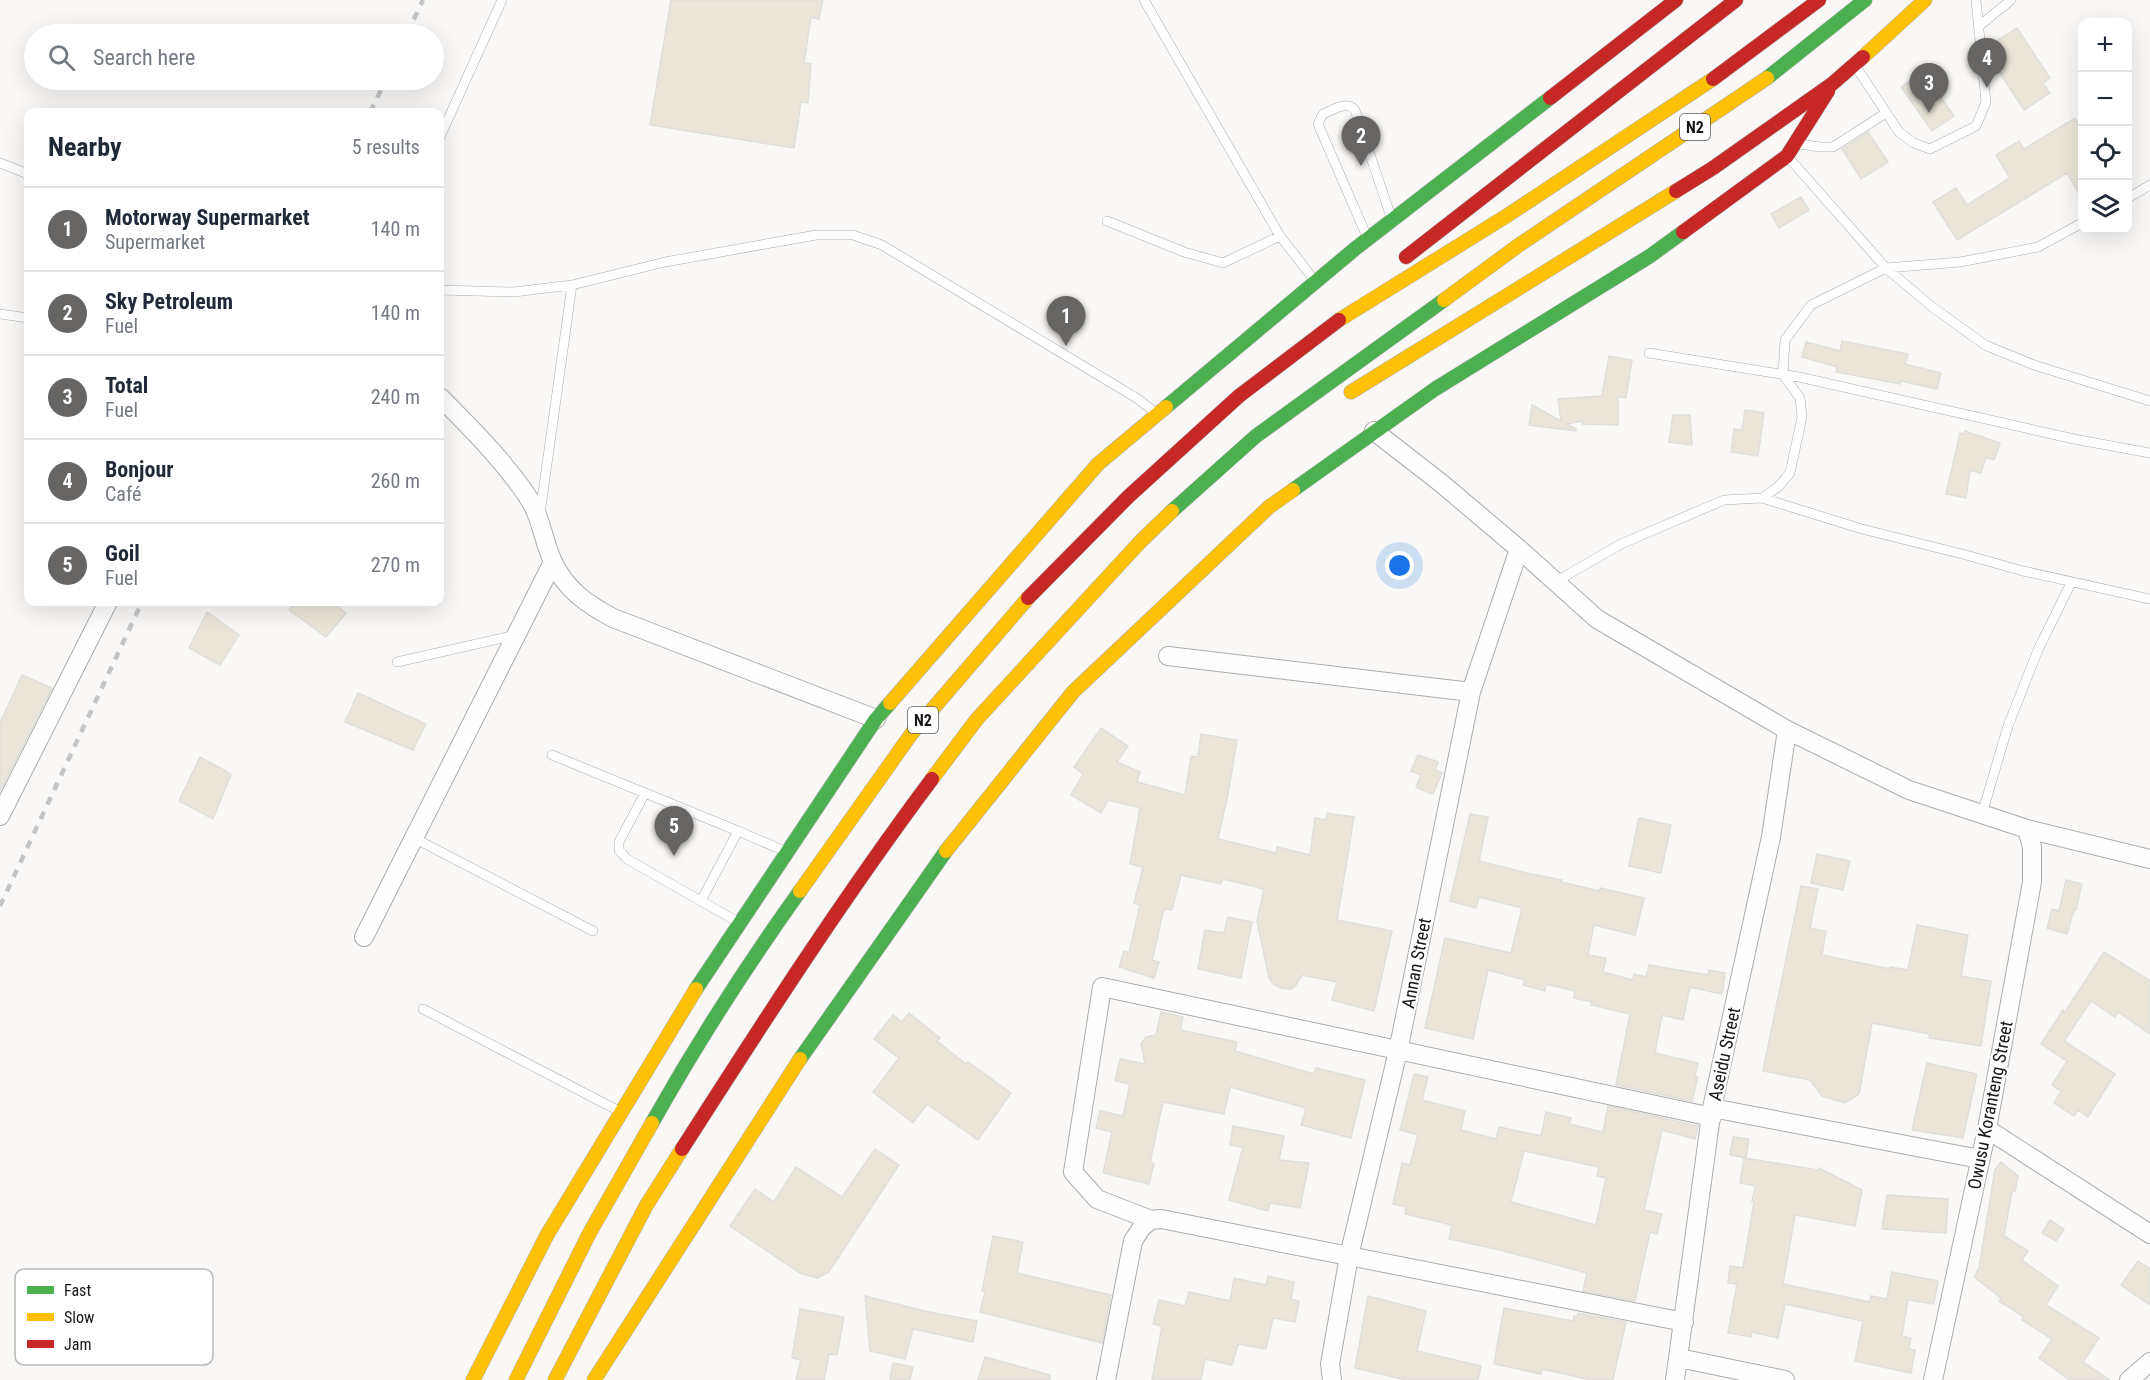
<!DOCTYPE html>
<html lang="en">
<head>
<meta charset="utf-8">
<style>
  body { margin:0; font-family:"Roboto Condensed",sans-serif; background:#f2f2f3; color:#1f2937 }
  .controls { position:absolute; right:18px; top:18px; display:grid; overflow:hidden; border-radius:12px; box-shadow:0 6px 24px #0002 }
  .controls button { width:54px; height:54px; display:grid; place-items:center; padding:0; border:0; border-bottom:2px solid #e0e1e3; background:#fff; color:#1f2937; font:30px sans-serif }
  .you { position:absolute; left:1400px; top:566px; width:21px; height:21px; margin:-15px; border:4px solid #fff; border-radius:50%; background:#1a73e8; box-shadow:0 0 0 9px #1a73e833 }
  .badge { display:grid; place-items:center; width:39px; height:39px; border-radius:50%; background:#666563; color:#fff; font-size:20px; font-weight:700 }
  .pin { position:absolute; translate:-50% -50px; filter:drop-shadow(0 2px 3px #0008) }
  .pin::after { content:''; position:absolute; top:32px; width:21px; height:18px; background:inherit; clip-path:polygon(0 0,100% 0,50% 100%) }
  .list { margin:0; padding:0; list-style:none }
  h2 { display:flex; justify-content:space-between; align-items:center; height:78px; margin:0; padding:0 24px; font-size:26px }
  h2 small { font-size:20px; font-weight:400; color:#747a83 }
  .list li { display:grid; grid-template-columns:39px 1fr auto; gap:18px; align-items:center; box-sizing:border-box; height:84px; padding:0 24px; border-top:2px solid #e0e1e3 }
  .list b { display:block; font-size:22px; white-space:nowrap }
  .list p { margin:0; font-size:20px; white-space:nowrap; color:#747a83 }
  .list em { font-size:20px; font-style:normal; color:#747a83 }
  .icon { flex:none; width:33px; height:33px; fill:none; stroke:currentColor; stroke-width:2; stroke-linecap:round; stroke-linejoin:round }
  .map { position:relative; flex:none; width:2150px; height:1380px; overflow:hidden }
  .search { position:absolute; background:#fff; box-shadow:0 6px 24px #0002; left:24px; top:24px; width:420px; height:66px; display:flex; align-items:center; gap:15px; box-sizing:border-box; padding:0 21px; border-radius:33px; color:#747a83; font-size:22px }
  .panel { position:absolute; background:#fff; box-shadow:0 6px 24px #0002; left:24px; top:108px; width:420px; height:498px; border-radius:12px }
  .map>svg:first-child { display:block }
</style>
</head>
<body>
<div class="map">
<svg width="2150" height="1380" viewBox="0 0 2150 1380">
  <rect width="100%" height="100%" fill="#faf8f6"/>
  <path fill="#ebe5d9" stroke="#dededc" stroke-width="1.5" fill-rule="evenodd" d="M 671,0 L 823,0 L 819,19 L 811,17 L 804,63 L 811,64 L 808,103 L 801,102 L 794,148 L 650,125 Z
    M 2017,28 L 2050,78 L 2043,83 L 2050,93 L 2024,110 L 1988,55 L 1987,47 Z
    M 1923,72 L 1954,116 L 1932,131 L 1901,87 Z
    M 2075,118 L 2082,130 L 2082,199 L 2067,173 L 1957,240 L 1933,202 L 1956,188 L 1967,205 L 2010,178 L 1996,155 L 2019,141 L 2024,149 Z
    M 1868,132 L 1888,162 L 1861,179 L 1842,149 Z
    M 1801,197 L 1809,210 L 1779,228 L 1771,214 Z
    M 1842,341 L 1908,354 L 1905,364 L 1941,373 L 1937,389 L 1901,381 L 1900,384 L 1836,372 L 1837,367 L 1802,357 L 1806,342 L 1840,351 Z
    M 1609,356 L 1632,360 L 1626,398 L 1618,397 L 1618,425 L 1582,424 L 1582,421 L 1567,424 L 1576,429 L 1576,431 L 1529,425 L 1532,405 L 1561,421 L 1558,399 L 1602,396 Z
    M 1745,410 L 1764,413 L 1758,456 L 1731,452 L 1734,429 L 1742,430 Z
    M 1673,415 L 1690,415 L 1692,445 L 1669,442 Z
    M 1965,431 L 2000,443 L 1994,460 L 1986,457 L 1981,473 L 1970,470 L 1966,498 L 1946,494 L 1960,433 L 1964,434 Z
    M 297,602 L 333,602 L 346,613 L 326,637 L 289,610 Z
    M 207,612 L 239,635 L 220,665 L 189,648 Z
    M 22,675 L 52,688 L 0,791 L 0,723 Z
    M 358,693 L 426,724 L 413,750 L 345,722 Z
    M 1101,728 L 1128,746 L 1117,762 L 1140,772 L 1137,782 L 1185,795 L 1191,756 L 1198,757 L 1201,734 L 1237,740 L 1228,794 L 1218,839 L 1276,853 L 1277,847 L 1310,855 L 1315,818 L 1326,820 L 1327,813 L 1354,817 L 1337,920 L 1392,931 L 1374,1011 L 1332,1000 L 1337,982 L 1302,975 L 1296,985 L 1291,989 L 1281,988 L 1273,984 L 1269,978 L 1257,921 L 1264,889 L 1223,879 L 1221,884 L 1181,875 L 1172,910 L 1164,909 L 1152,960 L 1159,962 L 1154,978 L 1119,967 L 1124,951 L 1129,953 L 1140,905 L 1134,903 L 1143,867 L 1130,864 L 1140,808 L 1108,800 L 1101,813 L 1071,795 L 1083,774 L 1074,767 Z
    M 1418,755 L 1438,762 L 1435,770 L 1442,773 L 1433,794 L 1416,787 L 1421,775 L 1411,771 Z
    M 200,757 L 231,774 L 213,819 L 179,801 Z
    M 1470,814 L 1488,817 L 1479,861 L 1531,874 L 1562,880 L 1561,882 L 1600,891 L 1600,888 L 1644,898 L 1635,935 L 1594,925 L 1588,955 L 1606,958 L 1603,972 L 1633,980 L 1634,974 L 1646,977 L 1649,965 L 1708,975 L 1709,970 L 1725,973 L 1722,994 L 1690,987 L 1683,1020 L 1662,1015 L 1655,1053 L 1698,1063 L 1695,1076 L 1698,1077 L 1692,1101 L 1616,1085 L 1630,1014 L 1591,1005 L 1592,1002 L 1574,998 L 1575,991 L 1546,984 L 1545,991 L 1523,985 L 1525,980 L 1488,970 L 1473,1039 L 1425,1028 L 1445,938 L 1511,953 L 1522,908 L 1479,897 L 1476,908 L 1450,901 Z
    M 1639,818 L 1671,825 L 1661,873 L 1629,866 Z
    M 1817,854 L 1850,861 L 1843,890 L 1811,883 Z
    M 2066,880 L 2082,884 L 2076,910 L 2074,910 L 2067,934 L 2047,928 L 2052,909 L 2059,911 Z
    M 1801,886 L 1818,889 L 1810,928 L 1826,931 L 1822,955 L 1890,969 L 1890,967 L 1908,970 L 1917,925 L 1968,935 L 1961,976 L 1991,981 L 1981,1046 L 1929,1038 L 1930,1034 L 1872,1023 L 1859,1094 L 1845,1103 L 1822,1096 L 1810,1080 L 1763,1071 Z
    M 1228,917 L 1252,922 L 1241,978 L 1198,969 L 1205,930 L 1224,933 Z
    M 2104,952 L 2150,981 L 2150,1034 L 2118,1012 L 2115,1017 L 2091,1001 L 2064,1041 L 2115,1074 L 2088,1117 L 2078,1110 L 2074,1116 L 2054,1103 L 2061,1091 L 2052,1085 L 2067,1061 L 2041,1044 L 2063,1010 L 2065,1012 Z
    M 1161,1012 L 1183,1017 L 1180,1030 L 1237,1042 L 1235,1051 L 1314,1074 L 1316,1068 L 1365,1080 L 1351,1138 L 1301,1125 L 1306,1108 L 1230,1087 L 1224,1114 L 1163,1102 L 1150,1162 L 1154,1164 L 1149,1184 L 1103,1173 L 1112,1132 L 1096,1128 L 1100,1111 L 1123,1116 L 1130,1084 L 1115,1081 L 1120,1059 L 1145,1064 L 1141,1044 L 1146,1037 L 1156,1035 Z
    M 909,1013 L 940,1038 L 937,1041 L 966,1064 L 968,1062 L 1011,1093 L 978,1140 L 927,1104 L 913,1123 L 873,1092 L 899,1058 L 874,1039 L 893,1015 L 902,1022 Z
    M 1927,1063 L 1977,1074 L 1963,1138 L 1912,1130 Z
    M 1414,1074 L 1428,1077 L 1422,1100 L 1465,1111 L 1461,1130 L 1496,1139 L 1499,1127 L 1541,1136 L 1546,1112 L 1571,1118 L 1569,1124 L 1603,1132 L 1608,1106 L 1698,1126 L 1695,1139 L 1662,1130 L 1644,1210 L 1662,1214 L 1657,1234 L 1650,1232 L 1635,1301 L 1583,1291 L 1587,1273 L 1500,1250 L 1449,1239 L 1452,1225 L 1405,1214 L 1406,1207 L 1393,1204 L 1402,1163 L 1410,1165 L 1418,1135 L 1400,1130 ZM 1524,1151 L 1599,1167 L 1597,1176 L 1606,1178 L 1596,1225 L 1511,1202 Z
    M 1233,1126 L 1284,1136 L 1279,1160 L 1309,1163 L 1300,1208 L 1270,1203 L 1268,1211 L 1229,1200 L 1243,1147 L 1230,1145 Z
    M 1733,1137 L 1749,1139 L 1746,1158 L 1730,1155 Z
    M 875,1149 L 899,1165 L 828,1273 L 817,1278 L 800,1273 L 730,1226 L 755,1189 L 774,1202 L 796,1167 L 842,1197 Z
    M 1744,1158 L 1818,1170 L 1819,1168 L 1862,1190 L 1855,1226 L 1795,1215 L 1783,1284 L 1870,1302 L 1871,1296 L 1887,1299 L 1892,1272 L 1938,1281 L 1934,1304 L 1908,1300 L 1902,1336 L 1911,1338 L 1909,1349 L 1915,1350 L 1911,1373 L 1855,1361 L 1863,1321 L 1785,1304 L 1778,1338 L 1752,1332 L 1751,1337 L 1728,1333 L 1737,1284 L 1728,1283 L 1730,1266 L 1743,1268 L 1754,1202 L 1752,1202 L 1755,1186 L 1740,1183 Z
    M 2001,1162 L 2018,1176 L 2015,1191 L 2012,1191 L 2004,1236 L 2028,1251 L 2022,1260 L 2058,1286 L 2046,1305 L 2099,1338 L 2083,1362 L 2110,1380 L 2070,1380 L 2039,1358 L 2052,1339 L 2022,1320 L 2024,1317 L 1999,1301 L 2001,1298 L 1974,1277 L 1979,1268 L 1995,1169 Z
    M 1887,1195 L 1948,1199 L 1946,1233 L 1882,1229 Z
    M 2050,1220 L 2064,1229 L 2056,1241 L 2042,1233 Z
    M 993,1236 L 1023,1242 L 1017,1273 L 1111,1295 L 1102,1343 L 980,1312 L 985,1292 L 982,1291 Z
    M 2138,1261 L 2150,1269 L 2150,1305 L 2121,1285 Z
    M 1268,1276 L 1294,1282 L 1291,1299 L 1299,1301 L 1295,1322 L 1273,1318 L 1266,1349 L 1238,1344 L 1232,1365 L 1205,1359 L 1201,1380 L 1152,1380 L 1162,1326 L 1153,1324 L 1159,1300 L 1185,1306 L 1189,1292 L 1230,1301 L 1234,1278 L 1266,1285 Z
    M 865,1296 L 925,1311 L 977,1321 L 973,1342 L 913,1329 L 905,1359 L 870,1351 Z
    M 1368,1296 L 1426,1311 L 1417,1351 L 1481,1366 L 1478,1380 L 1406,1380 L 1355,1368 Z
    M 1504,1308 L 1573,1321 L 1574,1316 L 1577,1317 L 1578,1313 L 1626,1322 L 1613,1380 L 1591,1380 L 1542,1369 L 1541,1374 L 1494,1364 Z
    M 800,1309 L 844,1317 L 837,1355 L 829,1354 L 824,1380 L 796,1380 L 801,1360 L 792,1358 Z
    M 985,1357 L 1050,1375 L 1050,1380 L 978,1380 Z
    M 893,1363 L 913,1367 L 910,1380 L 890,1380 Z"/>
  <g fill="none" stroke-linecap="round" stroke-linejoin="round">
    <defs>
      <path id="lane" d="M 1144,0 L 1280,236 L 1315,281
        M 1979,26 L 2011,0
        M 1858,70 L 1899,132 L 1914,143 L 1930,149 L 1976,126 L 1986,102 L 1976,0
        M 440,137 L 502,0
        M 1799,144 L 1820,147 L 1833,147 L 1886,113
        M 1789,158 L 1886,268 L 1931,306 L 1985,345 L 2034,365 L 2150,401
        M 0,163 L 28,174
        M 2128,198 L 2150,185
        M 1107,221 L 1184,252 L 1223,263 L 1280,236
        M 1367,237 L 1318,124 L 1323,114 C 1333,110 1347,100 1355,110 L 1391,217
        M 440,290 L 514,292 L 572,285 L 665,262 L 816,235 L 853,235 L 882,245 L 1138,399 L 1156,413
        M 0,314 L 28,318
        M 1649,353 L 1799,377 L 2074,439 L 2150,453
        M 1762,498 L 1778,487 L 1790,473 L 1802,417 L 1800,398 L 1783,375 L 1785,340 L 1811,305 L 1886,268 L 1960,262 L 2038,247 L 2082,223
        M 540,514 L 572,285
        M 1555,582 L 1621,544 L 1724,500 L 1762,498 L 1862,529 L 1966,555 L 2023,571 L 2150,599
        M 397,662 L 516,635
        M 552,755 L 738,831
        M 645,793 L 619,842 L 619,850 L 627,859 L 701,901
        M 1982,814 L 2008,726 L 2038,650 L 2071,583
        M 414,838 L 593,931
        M 738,922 L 701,901 L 738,831 L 785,851
        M 423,1009 L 619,1111"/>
      <path id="street" d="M 440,397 C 470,427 501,458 526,494 C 542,517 542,538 553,562 C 566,590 587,604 613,618 L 876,719
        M 1374,431 L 1441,483 L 1519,549 L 1597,619 L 1787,730 L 1909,790 L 2027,829 L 2150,859
        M 1168,656 L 1471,692
        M 0,816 L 108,602
        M 364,937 L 553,562
        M 1712,1108 L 1980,1159
        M 1987,1129 L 2150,1234
        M 1684,1322 L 1161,1219 L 1151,1220 L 1097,1199 L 1073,1172 L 1102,987 L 1712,1117
        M 1679,1358 L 1785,1380
        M 1106,1380 L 1133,1241 L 1142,1227 L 1151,1220
        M 1332,1380 L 1330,1364 L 1349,1256 L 1398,1051 L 1471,692 L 1519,549
        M 1675,1380 L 1712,1108 L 1771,837 L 1787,730
        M 1933,1380 L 1987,1129 L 2032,882 L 2032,847 L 2027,829
        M 2129,1380 L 2150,1362"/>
      <path id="fast" d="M 1767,78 L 1865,0
        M 1166,407 L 1356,248 L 1550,98
        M 1293,490 L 1435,389 L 1650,256 L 1683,232
        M 1172,511 L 1256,436 L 1444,300
        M 696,989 L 876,719 L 890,703
        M 800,1059 L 946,851
        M 652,1123 C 697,1043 747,965 800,891"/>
      <path id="slow" d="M 1863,57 L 1925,0
        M 1444,300 L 1519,245 L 1767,78
        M 1339,320 L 1508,215 L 1713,79
        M 1351,392 L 1676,191
        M 890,703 L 1098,464 L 1166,407
        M 932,779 L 977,719 L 1140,542 L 1172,511
        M 946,851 L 1073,692 L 1269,507 L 1293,490
        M 800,891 L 912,733 L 1028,598
        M 473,1380 L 547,1235 L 696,989
        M 516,1380 L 589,1234 L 652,1123
        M 555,1380 L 646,1206 L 682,1149
        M 594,1380 L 800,1059"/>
      <path id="jam" d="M 1713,79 L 1819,0
        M 1550,98 L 1676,0
        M 1676,191 L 1713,168 L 1832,84 L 1863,57
        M 1683,232 L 1787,156 L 1828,91
        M 1406,257 L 1736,0
        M 1028,598 L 1129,496 L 1239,396 L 1339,320
        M 682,1149 C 762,1024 843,898 932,779"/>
    </defs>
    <use href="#lane" stroke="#aeadab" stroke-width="10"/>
    <use href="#street" stroke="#aeadab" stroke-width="20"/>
    <use href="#fast" stroke="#aeadab" stroke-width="15"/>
    <use href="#slow" stroke="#aeadab" stroke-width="15"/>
    <use href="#jam" stroke="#aeadab" stroke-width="15"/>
    <use href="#lane" stroke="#fefefe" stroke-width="9"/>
    <use href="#street" stroke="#fefefe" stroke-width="18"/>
    <use href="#fast" stroke="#4caf50" stroke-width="14"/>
    <use href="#slow" stroke="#ffc107" stroke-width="14"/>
    <use href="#jam" stroke="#c62828" stroke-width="14"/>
    <path stroke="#c4c4c4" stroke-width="4.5" stroke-dasharray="8 8" stroke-linecap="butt" d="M 407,34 L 423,0
      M 370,112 L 386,80
      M 0,906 L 142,602"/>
  </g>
  <g text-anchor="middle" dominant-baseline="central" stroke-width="5" stroke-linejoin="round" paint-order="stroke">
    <g fill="#fff" stroke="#5d5c5a" stroke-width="1.5">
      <rect x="1680" y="114" width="30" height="26" rx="4.5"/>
      <rect x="908" y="707" width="30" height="26" rx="4.5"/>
    </g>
    <g font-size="16" font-weight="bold" fill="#171614">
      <text x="1695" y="127">N2</text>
      <text x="923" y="720">N2</text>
    </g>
    <g font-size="18" fill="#171614" stroke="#fff">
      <text transform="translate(1416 963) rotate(-79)">Annan Street</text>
      <text transform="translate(1724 1054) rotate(-78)">Aseidu Street</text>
      <text transform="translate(1990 1105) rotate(-79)">Owusu Koranteng Street</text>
    </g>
  </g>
  <rect x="15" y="1269" width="198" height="96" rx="9" fill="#fff" stroke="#b9b9b8" stroke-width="1.5"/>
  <rect x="27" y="1286" width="27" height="8" fill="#4caf50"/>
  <rect x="27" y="1313" width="27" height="8" fill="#ffc107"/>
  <rect x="27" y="1340" width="27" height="8" fill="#c62828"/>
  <g font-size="16" fill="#171614">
    <text x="64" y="1296">Fast</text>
    <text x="64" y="1323">Slow</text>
    <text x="64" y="1350">Jam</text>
  </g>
</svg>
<div class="controls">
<button>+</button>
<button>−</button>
<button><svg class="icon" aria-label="locate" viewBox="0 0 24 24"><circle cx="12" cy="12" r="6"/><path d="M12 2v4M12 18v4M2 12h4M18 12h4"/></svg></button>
<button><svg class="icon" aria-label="layers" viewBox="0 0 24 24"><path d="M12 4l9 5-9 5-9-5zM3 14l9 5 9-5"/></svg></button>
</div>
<div class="you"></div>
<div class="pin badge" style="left:1066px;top:346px">1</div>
<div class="pin badge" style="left:1361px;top:166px">2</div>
<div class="pin badge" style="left:1929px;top:113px">3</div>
<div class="pin badge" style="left:1987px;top:88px">4</div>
<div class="pin badge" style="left:674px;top:856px">5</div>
<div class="search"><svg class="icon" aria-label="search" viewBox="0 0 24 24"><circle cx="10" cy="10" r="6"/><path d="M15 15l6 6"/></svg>Search here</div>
<section class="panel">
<h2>Nearby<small>5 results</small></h2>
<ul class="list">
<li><span class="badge">1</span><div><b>Motorway Supermarket</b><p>Supermarket</p></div><em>140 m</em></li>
<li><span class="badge">2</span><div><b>Sky Petroleum</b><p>Fuel</p></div><em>140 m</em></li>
<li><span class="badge">3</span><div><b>Total</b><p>Fuel</p></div><em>240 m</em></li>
<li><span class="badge">4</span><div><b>Bonjour</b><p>Café</p></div><em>260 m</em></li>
<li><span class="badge">5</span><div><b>Goil</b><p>Fuel</p></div><em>270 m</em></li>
</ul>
</section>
</div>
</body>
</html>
